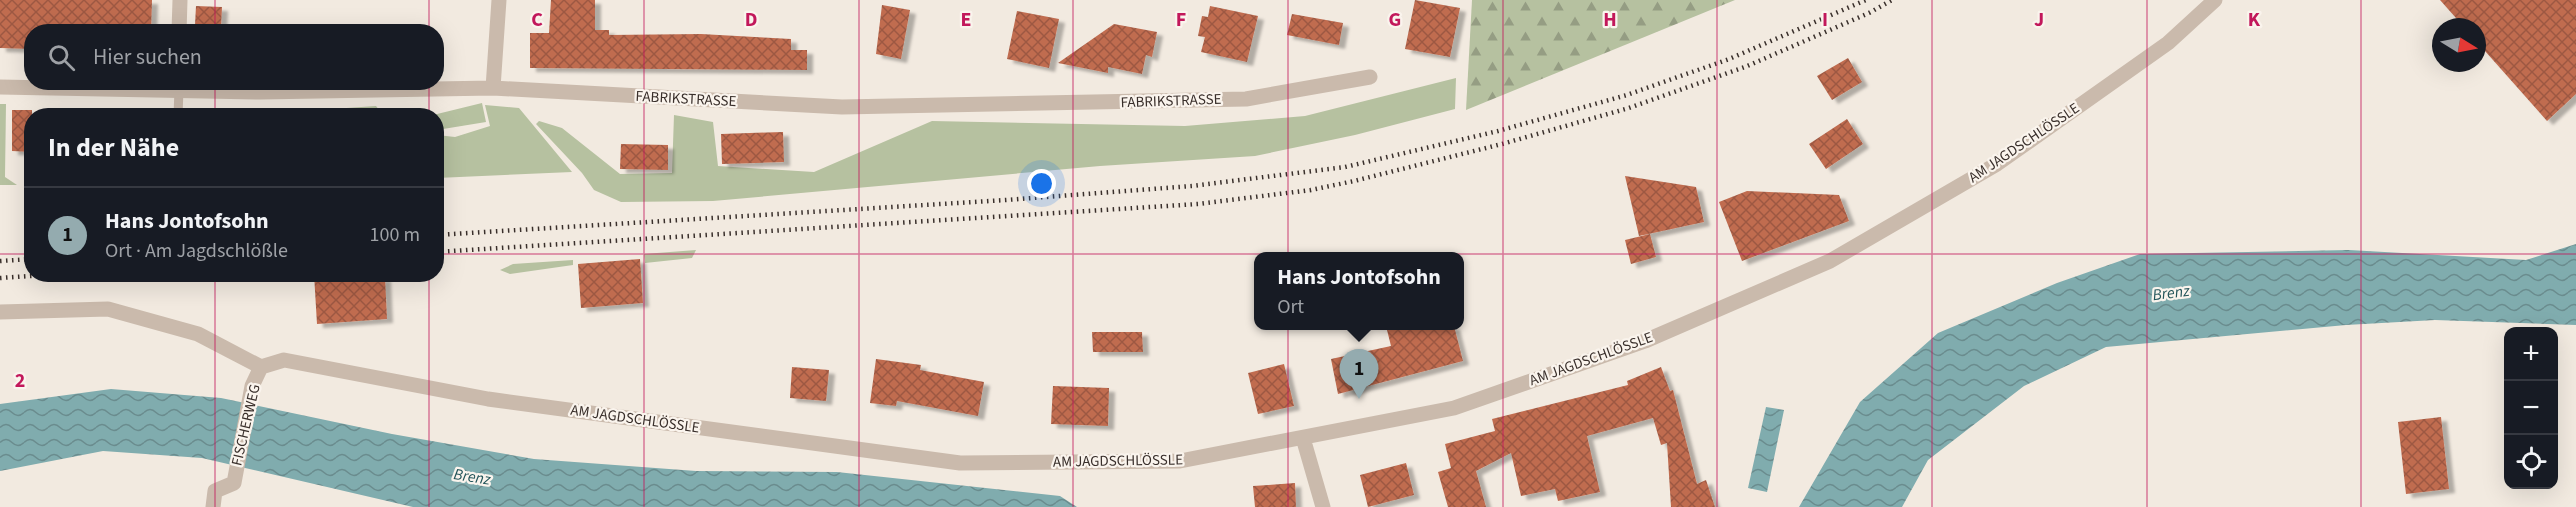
<!DOCTYPE html>
<html lang="de">
<head>
<meta charset="utf-8">
<style>
  body { margin:0; font-family:"Source Sans 3",sans-serif; background:#242831; color:#f1f3f6 }
  .controls { position:absolute; right:18px; bottom:18px; display:grid; overflow:hidden; border-radius:12px; box-shadow:0 6px 24px #0002 }
  .controls button { width:54px; height:54px; display:grid; place-items:center; padding:0; border:0; border-bottom:2px solid #363941; background:#171b24; color:#f1f3f6; font:30px sans-serif }
  .compass { position:absolute; left:2432px; top:18px; width:54px; height:54px; border-radius:50%; background:#171b24; box-shadow:0 6px 24px #0002; rotate:100deg }
  .you { position:absolute; left:1042px; top:184px; width:21px; height:21px; margin:-15px; border:4px solid #fff; border-radius:50%; background:#1a73e8; box-shadow:0 0 0 9px #1a73e833 }
  .badge { display:grid; place-items:center; width:39px; height:39px; border-radius:50%; background:#94abaf; color:#111; font-size:20px; font-weight:700 }
  .pin { position:absolute; translate:-50% -50px; filter:drop-shadow(0 2px 3px #0008) }
  .pin::after { content:''; position:absolute; top:32px; width:21px; height:18px; background:inherit; clip-path:polygon(0 0,100% 0,50% 100%) }
  .popup { position:absolute; left:1254px; top:252px; width:210px; height:78px; box-sizing:border-box; display:grid; place-content:center; border-radius:12px; background:#171b24; filter:drop-shadow(0 2px 4px #0005); font-size:20px; white-space:nowrap; color:#9ea1a6 }
  .popup b { font-size:22px; color:#f1f3f6 }
  .popup::after { content:''; position:absolute; left:50%; top:100%; margin-left:-12px; border:12px solid transparent; border-top-color:#171b24 }
  .list { margin:0; padding:0; list-style:none }
  h2 { display:flex; justify-content:space-between; align-items:center; height:78px; margin:0; padding:0 24px; font-size:26px }
  h2 small { font-size:20px; font-weight:400; color:#9ea1a6 }
  .list li { display:grid; grid-template-columns:39px 1fr auto; gap:18px; align-items:center; box-sizing:border-box; height:96px; padding:0 24px; border-top:2px solid #363941 }
  .list b { display:block; font-size:22px; white-space:nowrap }
  .list p { margin:0; font-size:20px; white-space:nowrap; color:#9ea1a6 }
  .list em { font-size:20px; font-style:normal; color:#9ea1a6 }
  .icon { flex:none; width:33px; height:33px; fill:none; stroke:currentColor; stroke-width:2; stroke-linecap:round; stroke-linejoin:round }
  .map { position:relative; flex:none; width:2576px; height:507px; overflow:hidden }
  .search { position:absolute; background:#171b24; box-shadow:0 6px 24px #0002; left:24px; top:24px; width:420px; height:66px; display:flex; align-items:center; gap:15px; box-sizing:border-box; padding:0 21px; border-radius:24px; color:#9ea1a6; font-size:22px }
  .panel { position:absolute; background:#171b24; box-shadow:0 6px 24px #0002; left:24px; top:108px; width:420px; height:174px; border-radius:24px }
  .map>svg:first-child { display:block }
</style>
</head>
<body>
<div class="map">
<svg width="2576" height="507" viewBox="0 0 2576 507">
  <defs>
    <pattern id="forest-firs" width="22" height="20" patternUnits="userSpaceOnUse" patternTransform="scale(1.5)"><rect width="22" height="20" fill="#b6c1a0"/><path d="M5 1l3.5 6h-7zM16 11l3.5 6h-7z" fill="#959d83"/></pattern>
    <pattern id="water-waves" width="16" height="10" patternUnits="userSpaceOnUse" patternTransform="scale(1.5)"><rect width="16" height="10" fill="#80acae"/><path d="M0 5q4-4 8 0t8 0" fill="none" stroke="#6a8c8e"/></pattern>
    <pattern id="building-cross-hatch" width="8" height="8" patternUnits="userSpaceOnUse" patternTransform="scale(1.5)"><rect width="8" height="8" fill="#c06c50"/><path d="M0 0l8 8M0 8l8-8" fill="none" stroke="#9d5943"/></pattern>
    <filter id="shadow"><feDropShadow dx="6" dy="4" stdDeviation="1.5" flood-color="#0004"/></filter>
  </defs>
  <rect width="100%" height="100%" fill="#f2eae0"/>
  <path fill="#b6c1a0" d="M 1456,78 L 1455,109 L 1355,135 L 1255,156 L 1100,166 L 713,201 L 621,202 L 594,190 L 582,173 L 536,124 L 539,121 L 562,128 L 620,174 L 672,173 L 674,115 L 713,122 L 718,166 L 814,172 L 932,121 L 1185,126 L 1305,116 Z
    M 482,103 L 486,122 L 437,130 L 436,116 L 433,115 Z
    M 0,104 L 6,104 L 5,177 L 17,185 L 0,185 Z
    M 485,105 L 519,108 L 572,172 L 437,178 L 437,135 L 455,137 L 490,126 Z
    M 376,106 L 383,115 L 317,115 L 317,110 Z
    M 696,250 L 692,258 L 645,263 L 644,254 Z
    M 573,260 L 573,265 L 510,274 L 500,270 L 513,264 Z"/>
  <path fill="url(#forest-firs)" d="M 1472,0 L 1735,0 L 1466,110 Z"/>
  <path fill="url(#water-waves)" d="M 2576,244 L 2576,325 L 2435,320 L 2346,325 L 2106,347 L 2024,386 L 1928,460 L 1902,507 L 1799,507 L 1860,402 L 1938,333 L 2057,283 L 2140,254 L 2349,250 L 2526,260 Z
    M 111,389 L 221,398 L 392,434 L 534,459 L 696,471 L 837,472 L 1060,496 L 1077,507 L 413,507 L 202,458 L 103,451 L 0,471 L 0,404 Z
    M 1766,407 L 1784,410 L 1767,492 L 1748,488 Z"/>
  <path fill="url(#building-cross-hatch)" filter="url(#shadow)" d="M 0,0 L 152,0 L 151,32 L 32,32 L 32,49 L 0,48 Z
    M 551,0 L 595,0 L 595,30 L 609,30 L 609,35 L 701,34 L 791,39 L 791,50 L 807,50 L 807,70 L 530,68 L 530,33 L 549,33 Z
    M 1415,0 L 1460,8 L 1450,57 L 1405,49 Z
    M 2440,0 L 2576,0 L 2576,94 L 2547,121 L 2477,42 L 2477,27 L 2464,27 Z
    M 882,5 L 910,10 L 901,59 L 876,54 Z
    M 196,6 L 222,7 L 221,27 L 195,25 Z
    M 1210,6 L 1258,16 L 1247,62 L 1201,52 L 1205,37 L 1198,36 L 1202,16 L 1208,17 Z
    M 1017,11 L 1059,19 L 1049,68 L 1007,59 Z
    M 1292,14 L 1343,23 L 1339,45 L 1287,35 Z
    M 1114,24 L 1157,32 L 1152,57 L 1146,55 L 1142,74 L 1108,67 L 1108,73 L 1058,63 Z
    M 1848,58 L 1862,82 L 1832,100 L 1817,76 Z
    M 12,110 L 32,110 L 32,152 L 12,151 Z
    M 1847,119 L 1863,144 L 1826,169 L 1809,144 Z
    M 783,132 L 784,162 L 722,164 L 721,134 Z
    M 621,144 L 668,145 L 668,170 L 620,169 Z
    M 1625,176 L 1696,187 L 1704,222 L 1639,236 Z
    M 1747,191 L 1839,195 L 1849,221 L 1742,261 L 1719,202 Z
    M 1650,234 L 1656,257 L 1631,264 L 1625,240 Z
    M 640,259 L 643,303 L 581,308 L 578,264 Z
    M 314,274 L 364,274 L 365,278 L 385,277 L 387,319 L 317,324 Z
    M 1405,326 L 1454,326 L 1463,361 L 1338,394 L 1331,359 L 1391,346 L 1387,330 Z
    M 1092,332 L 1142,332 L 1143,352 L 1093,352 Z
    M 876,359 L 921,365 L 920,370 L 984,382 L 978,416 L 897,401 L 896,406 L 870,403 Z
    M 1284,364 L 1294,406 L 1258,414 L 1248,373 Z
    M 792,367 L 829,370 L 826,401 L 790,398 Z
    M 1661,367 L 1670,391 L 1673,390 L 1697,484 L 1706,480 L 1715,507 L 1671,507 L 1667,443 L 1661,445 L 1653,418 L 1587,436 L 1600,492 L 1558,501 L 1555,489 L 1521,496 L 1511,453 L 1476,471 L 1486,507 L 1448,507 L 1438,472 L 1451,468 L 1445,444 L 1495,431 L 1492,419 L 1628,385 L 1627,381 Z
    M 1053,386 L 1109,388 L 1108,426 L 1051,424 Z
    M 2441,417 L 2449,489 L 2406,494 L 2398,422 Z
    M 1406,463 L 1414,495 L 1368,507 L 1360,475 Z
    M 1295,483 L 1296,507 L 1255,507 L 1253,486 Z"/>
  <g fill="none" stroke-linecap="round" stroke-linejoin="round">
    <path stroke="#cabaac" stroke-width="9" d="M 178,116 L 179,89"/>
    <path stroke="#cabaac" stroke-width="15" d="M 179,32 L 180,0
      M 0,87 L 260,92 L 493,88 L 842,107 L 1246,99 L 1370,77
      M 493,88 L 499,0
      M 0,312 L 108,309 L 198,334 L 261,367 L 284,360 L 488,399 L 960,463 L 1180,461 L 1454,408 L 1645,341 L 1830,261 L 1997,164 L 2168,43 L 2215,0
      M 1303,438 L 1323,507
      M 213,507 L 215,491 L 234,483 L 252,386 L 261,367"/>
    <path stroke="#392f2b" stroke-width="4.5" stroke-dasharray="1.5 4.5" stroke-linecap="butt" d="M 436,235 L 1006,200 L 1192,186 L 1345,167 L 1498,131 L 1627,95 L 1729,59 L 1866,0
      M 436,252 L 1198,204 L 1311,190 L 1354,181 L 1502,144 L 1629,108 L 1745,67 L 1869,13 L 1892,0
      M 0,261 L 32,259
      M 0,278 L 60,274"/>
  </g>
  <path fill="none" stroke="#c2185b" stroke-width="1.5" stroke-opacity="0.55" d="M 215,0 L 215,32M 429,0 L 429,32M 644,0 L 644,507M 859,0 L 859,507M 1073,0 L 1073,507M 1288,0 L 1288,507M 1503,0 L 1503,507M 1717,0 L 1717,507M 1932,0 L 1932,507M 2147,0 L 2147,507M 2361,0 L 2361,507M 215,82 L 215,116M 429,82 L 429,116M 0,254 L 32,254M 436,254 L 2576,254M 215,274 L 215,507M 429,274 L 429,507"/>
  <g text-anchor="middle" dominant-baseline="central" stroke-width="4.5" stroke-linejoin="round" paint-order="stroke">
    <g font-size="15" fill="#392f2b" stroke="#faf4ed">
      <text transform="translate(686 99) rotate(3)">FABRIKSTRASSE</text>
      <text transform="translate(1171 101) rotate(-2)">FABRIKSTRASSE</text>
      <text transform="translate(2024 143) rotate(-34)">AM JAGDSCHLÖSSLE</text>
      <text transform="translate(1591 359) rotate(-20)">AM JAGDSCHLÖSSLE</text>
      <text transform="translate(635 419) rotate(8)">AM JAGDSCHLÖSSLE</text>
      <text transform="translate(246 425) rotate(-77)">FISCHERWEG</text>
      <text transform="translate(1118 461) rotate(-1)">AM JAGDSCHLÖSSLE</text>
    </g>
    <g font-size="16" font-style="italic" fill="#225459" stroke="#faf4ed">
      <text transform="translate(2171 293) rotate(-7)">Brenz</text>
      <text transform="translate(472 477) rotate(9)">Brenz</text>
    </g>
  </g>
  <g font-size="20" text-anchor="middle" font-weight="bold" fill="#c2185b" stroke="#faf4ed" stroke-width="4.5" stroke-linejoin="round" paint-order="stroke">
    <text x="537" y="26">C</text>
    <text x="751" y="26">D</text>
    <text x="966" y="26">E</text>
    <text x="1181" y="26">F</text>
    <text x="1395" y="26">G</text>
    <text x="1610" y="26">H</text>
    <text x="1825" y="26">I</text>
    <text x="2039" y="26">J</text>
    <text x="2254" y="26">K</text>
    <text x="20" y="387">2</text>
  </g>
</svg>
<div class="controls">
<button>+</button>
<button>−</button>
<button><svg class="icon" aria-label="locate" viewBox="0 0 24 24"><circle cx="12" cy="12" r="6"/><path d="M12 2v4M12 18v4M2 12h4M18 12h4"/></svg></button>
</div>
<svg class="compass" viewBox="-18 -18 36 36"><path d="M0-13l5 13h-10z" fill="#e53935"/><path d="M0 13l5-13h-10z" fill="#9ea1a6"/></svg>
<div class="you"></div>
<div class="pin badge" style="left:1359px;top:399px">1</div>
<div class="popup"><b>Hans Jontofsohn</b>Ort</div>
<div class="search"><svg class="icon" aria-label="search" viewBox="0 0 24 24"><circle cx="10" cy="10" r="6"/><path d="M15 15l6 6"/></svg>Hier suchen</div>
<section class="panel">
<h2>In der Nähe<small></small></h2>
<ul class="list">
<li><span class="badge">1</span><div><b>Hans Jontofsohn</b><p>Ort · Am Jagdschlößle</p></div><em>100 m</em></li>
</ul>
</section>
</div>
</body>
</html>
